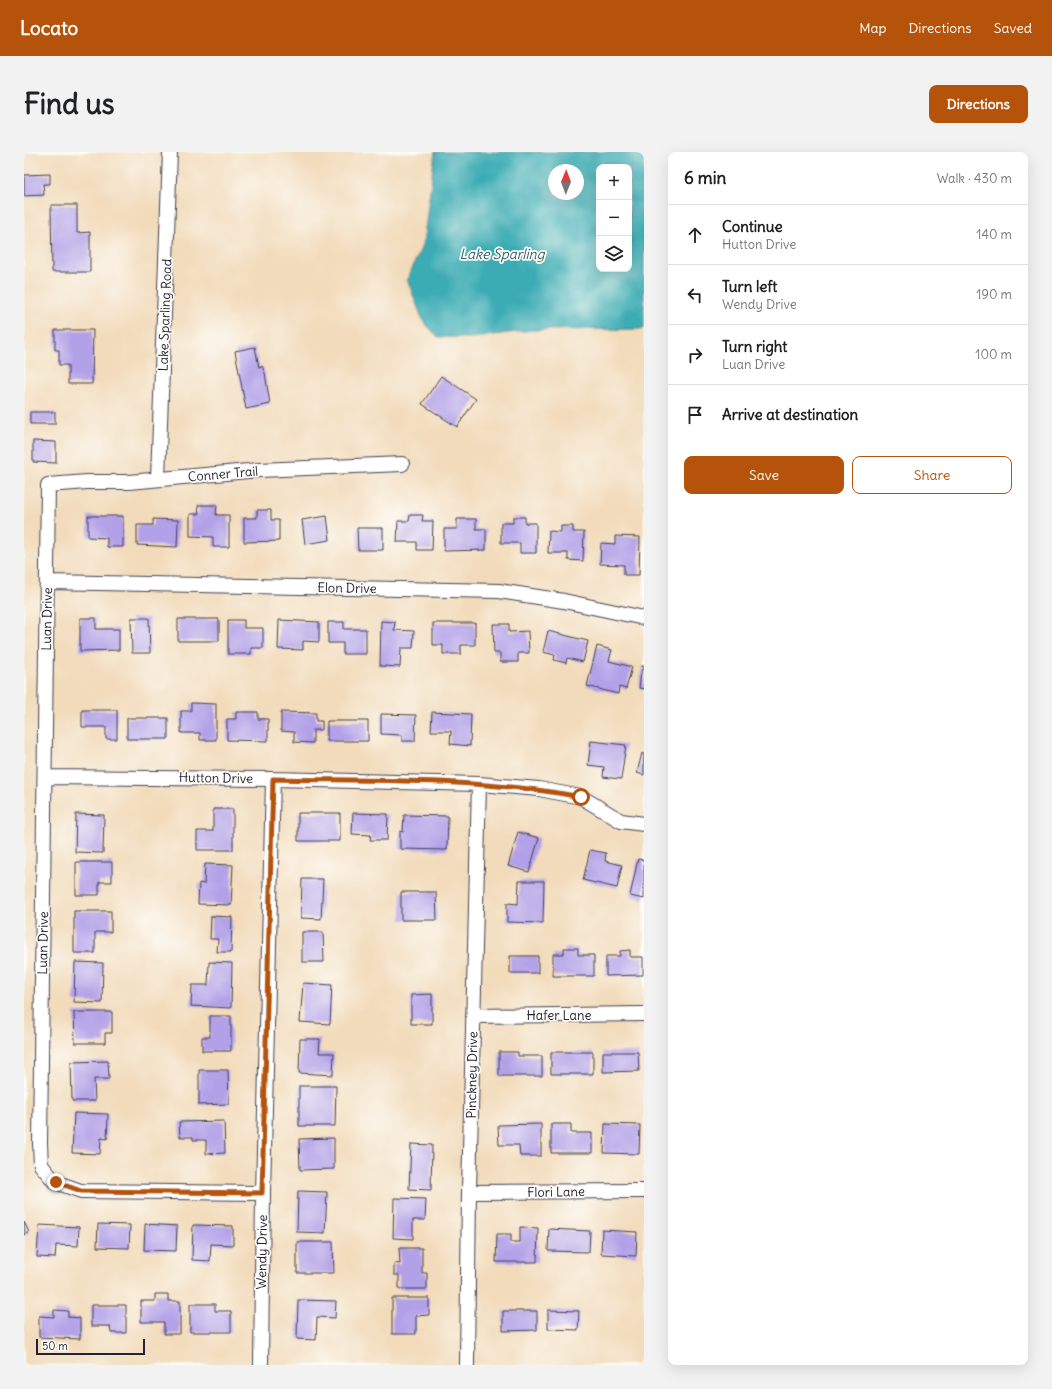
<!DOCTYPE html>
<html lang="en">
<head>
<meta charset="utf-8">
<style>
  body { margin:0; font-family:Delius,sans-serif; background:#f2f2f2; color:#202124 }
  .controls { position:absolute; right:12px; top:12px; display:grid; overflow:hidden; border-radius:8px; box-shadow:0 4px 16px #0002 }
  .controls button { width:36px; height:36px; display:grid; place-items:center; padding:0; border:0; border-bottom:1px solid #e0e0e0; background:#fff; color:#202124; font:20px sans-serif }
  .compass { position:absolute; left:524px; top:12px; width:36px; height:36px; border-radius:50%; background:#fff; box-shadow:0 4px 16px #0002; rotate:1deg }
  .scale { position:absolute; left:12px; bottom:10px; width:109px; box-sizing:border-box; padding-left:4px; border:2px solid #22223b; border-top:0; font-size:11px; line-height:14px; white-space:nowrap; color:#22223b; -webkit-text-stroke:3px #fdfcf7; paint-order:stroke }
  .stop { position:absolute; width:12px; height:12px; margin:-9px; border:3px solid #b45309; border-radius:50%; background:#fff }
  .stop.end { background:#b45309; border-color:#fff; box-shadow:0 1px 4px #0008 }
  .list { margin:0; padding:0; list-style:none }
  h2 { display:flex; justify-content:space-between; align-items:center; height:52px; margin:0; padding:0 16px; font-size:17px }
  h2 small { font-size:13px; font-weight:400; color:#757577 }
  .list li { display:grid; grid-template-columns:26px 1fr auto; gap:12px; align-items:center; box-sizing:border-box; height:60px; padding:0 16px; border-top:1px solid #e0e0e0 }
  .list b { display:block; font-size:15px; white-space:nowrap }
  .list p { margin:0; font-size:13px; white-space:nowrap; color:#757577 }
  .list em { font-size:13px; font-style:normal; color:#757577 }
  .actions { display:flex; gap:8px; padding:12px 16px }
  .actions a { flex:1; padding:9px 0; border:1px solid #b45309; border-radius:8px; text-align:center; font-size:14px; color:#b45309 }
  .actions .main { background:#b45309; color:#fff }
  .icon { flex:none; width:22px; height:22px; fill:none; stroke:currentColor; stroke-width:2; stroke-linecap:round; stroke-linejoin:round }
  .map { position:relative; flex:none; width:620px; height:1213px; overflow:hidden; border-radius:8px }
  header { display:flex; align-items:center; gap:24px; box-sizing:border-box; height:56px; padding:0 20px; background:#b45309; color:#fff }
  header strong { font-size:19px }
  nav { display:flex; gap:22px; margin-inline-start:auto; font-size:14px }
  .intro { display:flex; align-items:center; justify-content:space-between; box-sizing:border-box; height:96px; padding:0 24px }
  h1 { margin:0; font-size:28px }
  .button { padding:10px 18px; border-radius:8px; background:#b45309; color:#fff; font-size:14px; font-weight:700 }
  main { display:flex; gap:24px; padding:0 24px }
  aside { flex:1; background:#fff; border-radius:8px; box-shadow:0 4px 16px #0002 }
  .map>svg:first-child { display:block }
</style>
</head>
<body>
<header>
<strong>Locato</strong>
<nav><a>Map</a><a>Directions</a><a>Saved</a></nav>
</header>
<div class="intro"><h1>Find us</h1><a class="button">Directions</a></div>
<main>
<div class="map">
<svg width="620" height="1213" viewBox="0 0 620 1213">
  <rect width="100%" height="100%" fill="#fdfcf7"/>
  <filter id="ink" filterUnits="userSpaceOnUse"><feTurbulence type="fractalNoise" baseFrequency=".025" numOctaves="2"/><feDisplacementMap in="SourceGraphic" scale="8" xChannelSelector="R" yChannelSelector="G"/><feConvolveMatrix kernelMatrix="1 2 1 2 8 2 1 2 1" color-interpolation-filters="sRGB"/></filter>
  <filter id="wash" filterUnits="userSpaceOnUse"><feTurbulence type="fractalNoise" baseFrequency=".012" numOctaves="4" result="noise"/><feDisplacementMap in="SourceGraphic" scale="16" xChannelSelector="R" yChannelSelector="G"/><feGaussianBlur stdDeviation="0.9" result="paint"/><feColorMatrix in="noise" values="0 0 0 0 0 0 0 0 0 0 0 0 0 0 0 0 0 1.4 0 .05"/><feComposite in="paint" operator="in"/></filter>
  <g filter="url(#wash)">
    <rect width="100%" height="100%" fill="#f2dbbb"/>
    <path fill="#3bacb4" stroke="#2e6778" fill-rule="evenodd" d="M 411,0 L 620,0 L 620,177 L 507,178 L 447,186 L 414,185 L 399,169 L 383,127 L 399,92 ZM 575,15 L 605,15 L 605,117 L 575,117 ZM 530,18 L 554,18 L 554,42 L 530,42 Z"/>
    <g id="blocks">
      <path fill="#b2a0e8" d="M 26,22 L 26,32 L 19,32 L 20,43 L 0,44 L 0,23 Z
        M 27,53 L 53,53 L 53,81 L 66,80 L 66,120 L 28,120 Z
        M 31,178 L 69,178 L 68,232 L 44,232 L 44,213 L 35,213 L 35,198 L 31,198 Z
        M 231,195 L 235,215 L 238,214 L 241,221 L 246,252 L 222,257 L 211,199 Z
        M 417,224 L 452,247 L 433,275 L 398,252 Z
        M 6,260 L 31,260 L 31,272 L 6,272 Z
        M 9,289 L 32,290 L 32,311 L 9,310 Z
        M 174,353 L 193,353 L 192,363 L 205,363 L 205,395 L 189,395 L 189,385 L 166,384 L 166,362 L 175,362 Z
        M 233,358 L 247,358 L 247,368 L 255,368 L 255,389 L 220,390 L 220,366 L 233,366 Z
        M 386,363 L 399,363 L 398,369 L 409,369 L 408,398 L 393,398 L 393,390 L 373,390 L 374,369 L 385,369 Z
        M 64,364 L 99,364 L 99,395 L 83,395 L 83,386 L 64,385 Z
        M 303,364 L 306,388 L 281,392 L 278,368 Z
        M 489,365 L 501,365 L 501,371 L 512,371 L 512,401 L 496,401 L 496,391 L 477,391 L 477,371 L 489,371 Z
        M 129,367 L 154,368 L 153,395 L 113,393 L 113,373 L 129,373 Z
        M 433,367 L 452,367 L 452,377 L 462,377 L 462,398 L 420,399 L 420,377 L 433,377 Z
        M 537,374 L 549,374 L 549,380 L 560,380 L 559,409 L 544,408 L 544,401 L 524,401 L 525,379 L 537,380 Z
        M 333,376 L 359,376 L 359,398 L 334,398 Z
        M 591,384 L 616,385 L 615,423 L 600,423 L 600,413 L 576,412 L 577,391 L 591,392 Z
        M 56,466 L 72,466 L 72,477 L 95,477 L 95,498 L 56,499 Z
        M 107,466 L 125,466 L 126,501 L 108,501 Z
        M 154,467 L 195,467 L 195,489 L 154,489 Z
        M 204,468 L 220,468 L 220,476 L 239,476 L 239,496 L 227,496 L 227,502 L 204,502 Z
        M 255,468 L 295,470 L 295,490 L 279,489 L 279,498 L 254,497 Z
        M 357,469 L 371,470 L 370,478 L 390,479 L 389,496 L 377,496 L 376,515 L 356,514 Z
        M 304,470 L 320,470 L 320,477 L 342,477 L 342,502 L 319,502 L 319,491 L 304,491 Z
        M 409,471 L 451,471 L 451,493 L 437,493 L 437,502 L 419,502 L 419,493 L 409,493 Z
        M 469,472 L 485,472 L 485,480 L 504,479 L 505,501 L 494,501 L 494,510 L 476,510 L 476,501 L 470,501 Z
        M 524,479 L 564,489 L 559,510 L 543,506 L 542,511 L 530,508 L 531,503 L 519,500 Z
        M 573,494 L 588,498 L 585,509 L 608,515 L 602,537 L 595,535 L 594,542 L 563,534 Z
        M 618,514 L 620,514 L 620,537 L 615,536 Z
        M 167,551 L 192,552 L 192,588 L 176,588 L 176,581 L 157,581 L 157,559 L 167,559 Z
        M 58,558 L 93,558 L 93,587 L 82,587 L 82,575 L 58,575 Z
        M 212,560 L 234,560 L 234,567 L 244,567 L 244,589 L 203,588 L 203,567 L 212,567 Z
        M 257,560 L 292,561 L 292,569 L 298,569 L 298,578 L 289,578 L 289,591 L 270,590 L 270,580 L 257,579 Z
        M 408,560 L 447,562 L 446,594 L 426,592 L 427,579 L 407,579 Z
        M 357,562 L 392,563 L 391,589 L 378,589 L 378,583 L 357,582 Z
        M 103,566 L 144,566 L 144,587 L 103,587 Z
        M 303,569 L 344,569 L 344,589 L 303,589 Z
        M 567,589 L 602,593 L 597,627 L 579,625 L 580,615 L 564,613 Z
        M 618,601 L 620,602 L 620,623 L 613,621 Z
        M 189,657 L 209,657 L 209,698 L 173,698 L 173,679 L 189,679 Z
        M 274,661 L 316,661 L 316,689 L 274,689 Z
        M 329,661 L 364,662 L 363,688 L 346,688 L 347,683 L 328,682 Z
        M 52,662 L 80,663 L 79,701 L 51,700 Z
        M 380,663 L 424,664 L 423,698 L 376,697 L 376,679 L 379,680 Z
        M 494,680 L 515,686 L 505,720 L 484,714 Z
        M 566,698 L 582,701 L 581,709 L 598,713 L 593,736 L 559,728 Z
        M 614,707 L 620,708 L 620,747 L 606,744 Z
        M 52,710 L 88,710 L 88,730 L 75,730 L 75,743 L 52,743 Z
        M 181,712 L 209,713 L 207,753 L 174,752 L 175,731 L 180,732 Z
        M 278,727 L 299,727 L 297,767 L 277,766 Z
        M 495,729 L 520,729 L 519,771 L 483,770 L 483,751 L 494,752 Z
        M 377,740 L 412,740 L 413,768 L 377,768 Z
        M 50,759 L 87,759 L 87,780 L 71,780 L 71,801 L 50,801 Z
        M 187,764 L 208,765 L 207,800 L 193,800 L 194,787 L 186,787 Z
        M 278,780 L 299,780 L 300,810 L 278,810 Z
        M 540,796 L 554,796 L 554,803 L 570,803 L 570,824 L 529,824 L 529,802 L 540,802 Z
        M 606,798 L 606,805 L 619,805 L 619,823 L 582,824 L 582,804 L 596,804 L 596,799 Z
        M 486,804 L 514,804 L 514,821 L 486,821 Z
        M 51,810 L 79,811 L 78,851 L 50,850 Z
        M 185,810 L 208,811 L 207,856 L 167,854 L 168,833 L 184,833 Z
        M 279,831 L 308,833 L 306,872 L 276,870 Z
        M 408,842 L 408,872 L 387,872 L 387,843 Z
        M 50,860 L 88,860 L 88,881 L 81,881 L 81,891 L 51,891 Z
        M 186,864 L 207,864 L 207,899 L 178,899 L 178,885 L 186,885 Z
        M 276,887 L 296,887 L 295,901 L 310,901 L 309,923 L 275,921 Z
        M 475,900 L 494,900 L 494,904 L 518,904 L 518,924 L 475,924 Z
        M 527,900 L 569,900 L 569,922 L 527,922 Z
        M 579,900 L 614,900 L 615,919 L 579,920 Z
        M 84,909 L 85,927 L 70,927 L 71,949 L 48,949 L 47,910 Z
        M 175,918 L 204,918 L 205,952 L 175,953 Z
        M 275,934 L 312,934 L 311,974 L 275,974 Z
        M 50,961 L 84,962 L 83,987 L 77,986 L 76,1002 L 48,1001 Z
        M 200,969 L 201,1001 L 182,1002 L 182,988 L 169,988 L 169,985 L 156,985 L 155,970 Z
        M 517,972 L 517,1004 L 496,1004 L 495,993 L 475,993 L 474,973 Z
        M 527,972 L 547,972 L 547,981 L 568,981 L 568,1001 L 527,1001 Z
        M 581,972 L 616,973 L 615,1002 L 580,1001 Z
        M 310,986 L 310,1017 L 276,1018 L 275,987 Z
        M 387,992 L 408,993 L 407,1038 L 385,1037 Z
        M 274,1039 L 303,1040 L 301,1081 L 273,1080 Z
        M 370,1046 L 402,1047 L 401,1068 L 389,1068 L 389,1087 L 369,1086 Z
        M 0,1070 L 5,1080 L 0,1083 Z
        M 74,1072 L 106,1073 L 105,1096 L 73,1095 Z
        M 121,1072 L 153,1074 L 152,1099 L 120,1098 Z
        M 15,1073 L 55,1075 L 54,1094 L 32,1093 L 31,1106 L 13,1105 Z
        M 169,1073 L 209,1074 L 209,1093 L 187,1092 L 186,1109 L 168,1108 Z
        M 496,1075 L 514,1076 L 513,1110 L 472,1110 L 473,1082 L 487,1082 L 487,1090 L 496,1090 Z
        M 525,1077 L 566,1079 L 565,1100 L 524,1099 Z
        M 578,1078 L 613,1080 L 612,1104 L 577,1102 Z
        M 273,1090 L 309,1090 L 310,1121 L 273,1121 Z
        M 375,1096 L 398,1096 L 398,1121 L 403,1121 L 403,1137 L 375,1137 L 375,1123 L 370,1123 L 370,1111 L 376,1112 Z
        M 131,1142 L 144,1142 L 144,1149 L 156,1149 L 156,1182 L 140,1182 L 140,1170 L 117,1170 L 117,1149 L 131,1149 Z
        M 368,1146 L 405,1146 L 405,1163 L 392,1164 L 392,1182 L 368,1182 Z
        M 274,1148 L 312,1149 L 311,1166 L 293,1165 L 292,1188 L 273,1187 Z
        M 166,1152 L 191,1152 L 191,1159 L 207,1159 L 207,1180 L 166,1180 Z
        M 67,1153 L 102,1153 L 102,1181 L 87,1181 L 86,1174 L 67,1174 Z
        M 30,1158 L 44,1159 L 44,1165 L 56,1166 L 56,1187 L 15,1185 L 15,1164 L 30,1165 Z
        M 524,1158 L 555,1159 L 554,1178 L 524,1177 Z
        M 479,1159 L 513,1159 L 513,1178 L 479,1179 Z"/>
    </g>
  </g>
  <g filter="url(#ink)">
    <use href="#blocks" fill-opacity="0" stroke="#413e4e" stroke-width="1"/>
    <g fill="none" stroke-linecap="round" stroke-linejoin="round">
      <defs>
        <path id="minor" d="M 134,326 L 146,0
          M 24,430 L 475,439 L 540,449 L 620,466
          M 21,625 L 249,627 L 455,632 L 515,637 L 557,645 L 597,669 L 620,672
          M 449,864 L 620,862
          M 445,1040 L 620,1039
          M 239,1041 L 57,1039 L 31,1030 L 17,1013 L 16,991 L 24,333 L 63,330 L 105,330 L 235,318 L 378,312
          M 237,1213 L 239,1041 L 249,627
          M 443,1213 L 445,1040 L 455,632"/>
      </defs>
      <use href="#minor" stroke="#413e4e" stroke-width="16"/>
      <use href="#minor" stroke="#fff" stroke-width="14"/>
    </g>
  </g>
  <g fill="none" stroke-linecap="round" stroke-linejoin="round" filter="url(#ink)">
    <path stroke="#b45309" stroke-width="5" d="M 32,1030 L 57,1039 L 238,1041 L 249,627 C 352,629 456,626 557,645"/>
  </g>
  <g text-anchor="middle" dominant-baseline="central" stroke-width="3.5" stroke-linejoin="round" paint-order="stroke">
    <g font-size="13" fill="#22223b" stroke="#fdfcf7">
      <text transform="translate(141 163) rotate(-88)">Lake Sparling Road</text>
      <text transform="translate(199 322) rotate(-5)">Conner Trail</text>
      <text transform="translate(323 436) rotate(1)">Elon Drive</text>
      <text transform="translate(23 467) rotate(-89)">Luan Drive</text>
      <text transform="translate(192 626) rotate(1)">Hutton Drive</text>
      <text transform="translate(19 791) rotate(-89)">Luan Drive</text>
      <text x="535" y="863">Hafer Lane</text>
      <text transform="translate(448 923) rotate(-89)">Pinckney Drive</text>
      <text transform="translate(532 1040) rotate(-1)">Flori Lane</text>
      <text transform="translate(238 1100) rotate(-89)">Wendy Drive</text>
    </g>
    <g font-size="14" font-style="italic" fill="#2d6071" stroke="#fdfcf7">
      <text x="478" y="102">Lake Sparling</text>
    </g>
  </g>
</svg>
<div class="controls">
<button>+</button>
<button>−</button>
<button><svg class="icon" aria-label="layers" viewBox="0 0 24 24"><path d="M12 4l9 5-9 5-9-5zM3 14l9 5 9-5"/></svg></button>
</div>
<svg class="compass" viewBox="-18 -18 36 36"><path d="M0-13l5 13h-10z" fill="#e53935"/><path d="M0 13l5-13h-10z" fill="#757577"/></svg>
<div class="scale">50 m</div>
<div class="stop" style="left:557px;top:645px"></div>
<div class="stop end" style="left:32px;top:1030px"></div>
</div>
<aside>
<h2>6 min<small>Walk · 430 m</small></h2>
<ul class="list">
<li><svg class="icon" aria-label="ahead" viewBox="0 0 24 24"><path d="M12 20V5M6 11l6-6 6 6"/></svg><div><b>Continue</b><p>Hutton Drive</p></div><em>140 m</em></li>
<li><svg class="icon" aria-label="left" viewBox="0 0 24 24"><path d="M17 20v-9H6M10 6l-5 5 5 5"/></svg><div><b>Turn left</b><p>Wendy Drive</p></div><em>190 m</em></li>
<li><svg class="icon" aria-label="right" viewBox="0 0 24 24"><path d="M7 20v-9h11M14 6l5 5-5 5"/></svg><div><b>Turn right</b><p>Luan Drive</p></div><em>100 m</em></li>
<li><svg class="icon" aria-label="arrive" viewBox="0 0 24 24"><path d="M6 21V4h12l-3 4 3 4H6"/></svg><div><b>Arrive at destination</b></div></li>
</ul>
<div class="actions"><a class="main">Save</a><a>Share</a></div>
</aside>
</main>
</body>
</html>
